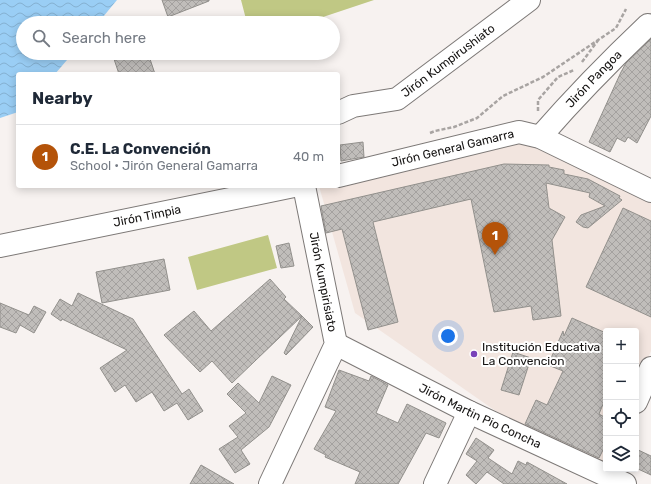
<!DOCTYPE html>
<html lang="en">
<head>
<meta charset="utf-8">
<style>
  body { margin:0; font-family:Rubik,sans-serif; background:#f6f6f7; color:#1f2937 }
  .controls { position:absolute; right:12px; bottom:12px; display:grid; overflow:hidden; border-radius:4px; box-shadow:0 2px 10px #0003 }
  .controls button { width:36px; height:36px; display:grid; place-items:center; padding:0; border:0; border-bottom:1px solid #e0e1e3; background:#fff; color:#1f2937; font:20px sans-serif }
  .you { position:absolute; left:448px; top:336px; width:14px; height:14px; margin:-10px; border:3px solid #fff; border-radius:50%; background:#1a73e8; box-shadow:0 0 0 6px #1a73e833 }
  .badge { display:grid; place-items:center; width:26px; height:26px; border-radius:50%; background:#b45309; color:#fff; font-size:13px; font-weight:700 }
  .pin { position:absolute; translate:-50% -33px; filter:drop-shadow(0 1px 2px #0008) }
  .pin::after { content:''; position:absolute; top:21px; width:14px; height:12px; background:inherit; clip-path:polygon(0 0,100% 0,50% 100%) }
  .list { margin:0; padding:0; list-style:none }
  h2 { display:flex; justify-content:space-between; align-items:center; height:52px; margin:0; padding:0 16px; font-size:17px }
  h2 small { font-size:13px; font-weight:400; color:#747a83 }
  .list li { display:grid; grid-template-columns:26px 1fr auto; gap:12px; align-items:center; box-sizing:border-box; height:64px; padding:0 16px; border-top:1px solid #e0e1e3 }
  .list b { display:block; font-size:15px; white-space:nowrap }
  .list p { margin:0; font-size:13px; white-space:nowrap; color:#747a83 }
  .list em { font-size:13px; font-style:normal; color:#747a83 }
  .icon { flex:none; width:22px; height:22px; fill:none; stroke:currentColor; stroke-width:2; stroke-linecap:round; stroke-linejoin:round }
  .map { position:relative; flex:none; width:651px; height:484px; overflow:hidden }
  .search { position:absolute; background:#fff; box-shadow:0 2px 10px #0003; left:16px; top:16px; width:324px; height:44px; display:flex; align-items:center; gap:10px; box-sizing:border-box; padding:0 14px; border-radius:22px; color:#747a83; font-size:15px }
  .panel { position:absolute; background:#fff; box-shadow:0 2px 10px #0003; left:16px; top:72px; width:324px; height:116px; border-radius:4px }
  .map>svg:first-child { display:block }
</style>
</head>
<body>
<div class="map">
<svg width="651" height="484" viewBox="0 0 651 484">
  <defs>
    <pattern id="water-waves" width="16" height="10" patternUnits="userSpaceOnUse"><rect width="16" height="10" fill="#9acef5"/><path d="M0 5q4-4 8 0t8 0" fill="none" stroke="#84b0d1"/></pattern>
    <pattern id="building-cross-hatch" width="8" height="8" patternUnits="userSpaceOnUse"><rect width="8" height="8" fill="#c0bdba"/><path d="M0 0l8 8M0 8l8-8" fill="none" stroke="#a4a19f"/></pattern>
  </defs>
  <rect width="100%" height="100%" fill="#f7f2f0"/>
  <path fill="#f2e5df" d="M 523,139 L 651,197 L 651,351 L 636,387 L 636,331 L 606,331 L 606,457 L 602,467 L 517,426 L 355,313 L 319,186 L 338,186 Z"/>
  <path fill="#c0c884" d="M 241,0 L 374,0 L 305,23 L 247,23 Z
    M 268,235 L 277,268 L 197,290 L 188,257 Z"/>
  <path fill="url(#water-waves)" d="M 0,0 L 117,0 L 98,23 L 23,23 L 23,53 L 73,53 L 55,74 L 18,74 L 18,112 L 0,118 Z"/>
  <path fill="url(#building-cross-hatch)" stroke="#92908c" d="M 162,0 L 209,0 L 209,1 L 168,17 Z
    M 651,39 L 651,116 L 637,143 L 628,137 L 625,142 L 617,138 L 610,152 L 589,142 L 621,72 L 626,63 Z
    M 132,53 L 148,53 L 155,74 L 119,74 L 114,59 Z
    M 363,142 L 364,157 L 341,161 L 340,145 Z
    M 504,164 L 549,165 L 549,167 L 564,170 L 564,174 L 588,179 L 620,196 L 619,198 L 622,200 L 588,228 L 583,227 L 576,222 L 581,215 L 605,206 L 589,197 L 590,193 L 546,183 L 549,208 L 565,217 L 552,240 L 561,316 L 533,320 L 531,306 L 494,312 L 471,199 L 373,222 L 398,322 L 368,330 L 342,229 L 326,233 L 321,206 Z
    M 623,208 L 651,221 L 651,317 L 586,287 Z
    M 289,243 L 294,266 L 281,268 L 276,246 Z
    M 164,259 L 170,290 L 102,303 L 96,272 Z
    M 270,279 L 286,297 L 284,299 L 302,316 L 232,383 L 212,361 L 200,372 L 164,335 L 194,311 L 211,331 Z
    M 78,293 L 133,319 L 182,394 L 189,389 L 203,411 L 188,420 L 177,403 L 164,411 L 152,392 L 136,402 L 125,385 L 115,392 L 100,368 L 127,350 L 62,319 L 61,321 L 51,314 L 60,299 L 72,306 Z
    M 0,303 L 29,315 L 34,306 L 46,312 L 34,333 L 20,325 L 16,333 L 0,327 Z
    M 302,316 L 313,327 L 286,355 L 284,353 Z
    M 572,318 L 606,333 L 606,397 L 599,414 L 606,418 L 606,444 L 599,458 L 525,424 L 536,400 L 547,405 L 563,371 L 548,365 L 563,331 L 564,336 Z
    M 513,352 L 531,358 L 519,395 L 501,390 Z
    M 339,370 L 369,381 L 371,376 L 388,385 L 376,413 L 398,423 L 407,404 L 446,423 L 439,438 L 426,433 L 398,484 L 355,484 L 360,472 L 325,457 L 326,455 L 314,449 L 336,411 L 325,407 Z
    M 272,376 L 291,385 L 269,427 L 241,450 L 250,464 L 235,473 L 219,449 L 238,437 L 229,426 L 246,413 L 227,394 L 238,383 L 259,403 Z
    M 476,438 L 494,450 L 488,458 L 512,474 L 518,461 L 526,465 L 527,462 L 567,484 L 504,484 L 487,472 L 476,484 L 466,475 L 477,461 L 466,454 Z
    M 636,449 L 651,456 L 651,475 L 636,468 Z
    M 201,465 L 234,484 L 190,484 Z"/>
  <g fill="none" stroke-linecap="round" stroke-linejoin="round">
    <defs>
      <g id="minor">
        <path id="s1" d="M 338,113 L 353,106 L 397,99 L 529,0"/>
        <path id="s2" d="M 540,137 C 574,98 611,60 648,25 L 651,26"/>
        <path id="s3" d="M 338,176 L 519,132 L 540,137 L 651,191"/>
        <path id="s4" d="M 0,246 L 294,186"/>
        <path id="s5" d="M 336,344 L 469,412 L 625,484"/>
        <path d="M 636,402 L 651,368"/>
        <path d="M 270,484 L 336,344 L 304,186"/>
        <path d="M 435,484 L 469,412"/>
      </g>
    </defs>
    <use href="#minor" stroke="#7d7977" stroke-width="24"/>
    <path stroke="#a8a4a2" stroke-width="2.5" stroke-dasharray="4 2" stroke-linecap="butt" d="M 582,62 L 599,39
      M 538,111 L 538,100 L 558,77 L 574,70
      M 430,133 L 435,131 L 454,127 L 477,118 L 503,96 L 543,77 L 616,28 L 626,9"/>
    <use href="#minor" stroke="#fff" stroke-width="22"/>
  </g>
  <circle fill="#7842b9" stroke="#fff" stroke-width="1.5" cx="474" cy="354" r="4"/>
  <g text-anchor="middle" dominant-baseline="central" stroke-width="4" stroke-linejoin="round" paint-order="stroke">
    <g font-size="12" fill="#141211" stroke="#fff">
      <text stroke="none"><textPath href="#s1" startOffset="125">Jirón Kumpirushiato</textPath></text>
      <text stroke="none"><textPath href="#s2" startOffset="79">Jirón Pangoa</textPath></text>
      <text stroke="none"><textPath href="#s3" startOffset="118">Jirón General Gamarra</textPath></text>
      <text stroke="none"><textPath href="#s4" startOffset="150">Jirón Timpia</textPath></text>
      <text transform="translate(323 282) rotate(79)">Jirón Kumpirisiato</text>
      <text stroke="none"><textPath href="#s5" startOffset="161">Jirón Martin Pio Concha</textPath></text>
    </g>
    <g font-size="12" fill="#141211" stroke="#fff" text-anchor="start">
      <text x="482" y="347">Institución Educativa<tspan x="482" dy="14">La Convencion</tspan></text>
    </g>
  </g>
</svg>
<div class="controls">
<button>+</button>
<button>−</button>
<button><svg class="icon" aria-label="locate" viewBox="0 0 24 24"><circle cx="12" cy="12" r="6"/><path d="M12 2v4M12 18v4M2 12h4M18 12h4"/></svg></button>
<button><svg class="icon" aria-label="layers" viewBox="0 0 24 24"><path d="M12 4l9 5-9 5-9-5zM3 14l9 5 9-5"/></svg></button>
</div>
<div class="you"></div>
<div class="pin badge" style="left:495px;top:255px">1</div>
<div class="search"><svg class="icon" aria-label="search" viewBox="0 0 24 24"><circle cx="10" cy="10" r="6"/><path d="M15 15l6 6"/></svg>Search here</div>
<section class="panel">
<h2>Nearby<small></small></h2>
<ul class="list">
<li><span class="badge">1</span><div><b>C.E. La Convención</b><p>School · Jirón General Gamarra</p></div><em>40 m</em></li>
</ul>
</section>
</div>
</body>
</html>
